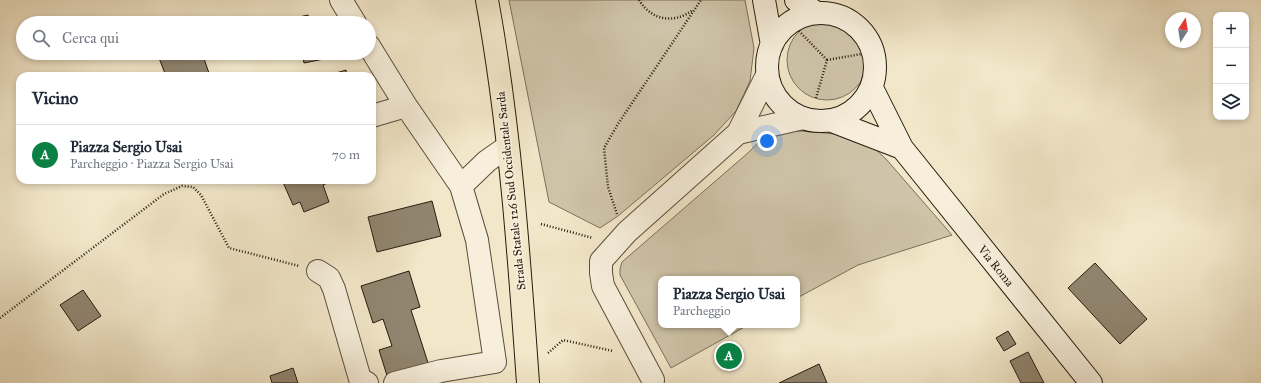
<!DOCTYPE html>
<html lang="it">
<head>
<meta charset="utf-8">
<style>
  body { margin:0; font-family:"IM FELL Great Primer",serif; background:#f6f6f7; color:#1f2937 }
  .controls { position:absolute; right:12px; top:12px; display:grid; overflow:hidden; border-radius:8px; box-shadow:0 2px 6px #0003 }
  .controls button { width:36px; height:36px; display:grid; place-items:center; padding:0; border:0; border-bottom:1px solid #e0e1e3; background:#fff; color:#1f2937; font:20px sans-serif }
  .compass { position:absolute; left:1165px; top:12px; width:36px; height:36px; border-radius:50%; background:#fff; box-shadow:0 2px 6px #0003; rotate:12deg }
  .you { position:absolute; left:767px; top:141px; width:14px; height:14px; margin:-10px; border:3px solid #fff; border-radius:50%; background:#1a73e8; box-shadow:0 0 0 6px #1a73e833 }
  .badge { display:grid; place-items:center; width:26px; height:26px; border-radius:50%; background:#0b8043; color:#fff; font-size:13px; font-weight:700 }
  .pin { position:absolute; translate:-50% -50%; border:2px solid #fff; box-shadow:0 1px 4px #0006 }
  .popup { position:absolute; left:658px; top:276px; width:142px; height:52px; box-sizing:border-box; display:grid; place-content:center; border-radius:8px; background:#fff; filter:drop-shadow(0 1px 3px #0005); font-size:13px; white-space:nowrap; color:#747a83 }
  .popup b { font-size:15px; color:#1f2937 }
  .popup::after { content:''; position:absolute; left:50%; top:100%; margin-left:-8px; border:8px solid transparent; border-top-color:#fff }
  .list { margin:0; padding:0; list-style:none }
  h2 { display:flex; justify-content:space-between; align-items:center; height:52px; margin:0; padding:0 16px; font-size:17px }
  h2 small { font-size:13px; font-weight:400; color:#747a83 }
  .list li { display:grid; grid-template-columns:26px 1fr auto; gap:12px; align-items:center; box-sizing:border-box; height:60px; padding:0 16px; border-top:1px solid #e0e1e3 }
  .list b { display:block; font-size:15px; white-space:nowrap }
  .list p { margin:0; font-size:13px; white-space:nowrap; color:#747a83 }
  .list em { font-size:13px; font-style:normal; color:#747a83 }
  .icon { flex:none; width:22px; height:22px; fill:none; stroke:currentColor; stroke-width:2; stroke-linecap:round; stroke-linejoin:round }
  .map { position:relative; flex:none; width:1261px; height:383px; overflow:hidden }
  .search { position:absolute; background:#fff; box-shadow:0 2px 6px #0003; left:16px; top:16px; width:360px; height:44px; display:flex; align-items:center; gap:10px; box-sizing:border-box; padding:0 14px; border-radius:22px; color:#747a83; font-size:15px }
  .panel { position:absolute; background:#fff; box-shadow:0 2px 6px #0003; left:16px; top:72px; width:360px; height:112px; border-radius:12px }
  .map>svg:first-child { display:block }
</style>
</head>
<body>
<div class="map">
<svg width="1261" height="383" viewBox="0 0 1261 383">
  <rect width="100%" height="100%" fill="#f2e7c9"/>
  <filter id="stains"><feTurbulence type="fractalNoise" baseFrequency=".005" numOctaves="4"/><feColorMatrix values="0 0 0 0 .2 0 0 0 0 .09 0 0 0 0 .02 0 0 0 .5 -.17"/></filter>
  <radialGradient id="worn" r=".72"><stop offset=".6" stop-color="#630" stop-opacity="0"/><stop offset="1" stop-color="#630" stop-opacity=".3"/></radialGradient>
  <path fill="#cfc4a9" stroke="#7b705c" d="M 509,0 L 745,0 L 754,48 L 750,81 L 736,111 L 714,135 L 618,216 L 600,228 L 549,202 Z
    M787 60a40 40 0 1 1 80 0a40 40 0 1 1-80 0Z
    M 801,131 L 848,135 L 873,147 L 886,159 L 952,235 L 858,265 L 797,298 L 797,279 L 661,279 L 661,325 L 748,325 L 671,368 L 620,275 L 620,269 L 622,262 L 749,152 C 766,133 775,133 801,131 Z"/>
  <path fill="#918570" stroke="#271b0f" d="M 308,15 L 310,23 L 281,23 L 281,21 Z
    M 173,53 L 202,53 L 210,76 L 166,76 L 159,58 Z
    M 302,53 L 333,53 L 334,57 L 304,63 Z
    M 346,70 L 347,76 L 326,76 Z
    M 282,180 L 334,180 L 323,185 L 329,202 L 304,212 L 300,202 L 293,205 Z
    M 432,201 L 441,236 L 377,252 L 368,217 Z
    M 1095,263 L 1147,319 L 1120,344 L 1068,288 Z
    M 409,271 L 420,307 L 411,310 L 430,369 L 389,382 L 379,350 L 392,346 L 383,319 L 373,323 L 361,286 Z
    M 83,290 L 101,316 L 78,331 L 60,305 Z
    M 1008,331 L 1016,344 L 1004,351 L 996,338 Z
    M 1028,352 L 1044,383 L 1021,383 L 1010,361 Z
    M 819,364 L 827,383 L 779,383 Z
    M 293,368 L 298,383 L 272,383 L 270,376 Z"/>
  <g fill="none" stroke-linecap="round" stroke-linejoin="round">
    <defs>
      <path id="street" d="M 341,0 L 355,23
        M 369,46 L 406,106 L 461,186 L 477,240 L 495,362 L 441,371 L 395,383
        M 372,116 L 406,106
        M 738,133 L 803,118
        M 461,186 L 487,161 L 507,147
        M 318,271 L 329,278 L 334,289 L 360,379 L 367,383
        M 653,380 L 603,286 L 601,273 L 601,261 L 627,232 L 738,133 L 767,75"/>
      <path id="secondary" d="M 764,0 L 772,45
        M 796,0 L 817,13
        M767 67a54 54 0 1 1 108 0a54 54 0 1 1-108 0Z
        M 872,88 L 902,148 L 1091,383
        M 832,121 L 902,148"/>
      <path id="primary" d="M 487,0 C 510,126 519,255 528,383"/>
    </defs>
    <use href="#street" stroke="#5a4e3e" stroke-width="24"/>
    <use href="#secondary" stroke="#271b0f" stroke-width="24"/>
    <use href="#primary" stroke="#271b0f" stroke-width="24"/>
    <path stroke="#271b0f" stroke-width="2.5" stroke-dasharray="1 2" stroke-linecap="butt" d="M 639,0 C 652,21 674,24 693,10
      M 799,31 L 827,60
      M 827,60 L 867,53
      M 816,98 L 827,60
      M 617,214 L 608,187 L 604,148 L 618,124 L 701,0
      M 541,224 L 593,238
      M 0,318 L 164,194 L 182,186 L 193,187 L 201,195 L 229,248 L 299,266
      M 548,353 L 563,340 L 613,351"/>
    <use href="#street" stroke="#f7efdc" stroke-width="22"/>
    <use href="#secondary" stroke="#f7efdc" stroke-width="22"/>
    <use href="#primary" stroke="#f2e7c9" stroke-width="22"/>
  </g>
  <g text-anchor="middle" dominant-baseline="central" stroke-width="3.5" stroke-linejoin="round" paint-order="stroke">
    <g font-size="12" fill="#271b0f" stroke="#f7efdc">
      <text transform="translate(511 191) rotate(-96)">Strada Statale 126 Sud Occidentale Sarda</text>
      <text transform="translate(996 266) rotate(51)">Via Roma</text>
    </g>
  </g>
  <rect width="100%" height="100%" filter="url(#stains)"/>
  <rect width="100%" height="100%" fill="url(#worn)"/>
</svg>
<div class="controls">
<button>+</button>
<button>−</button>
<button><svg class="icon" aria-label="layers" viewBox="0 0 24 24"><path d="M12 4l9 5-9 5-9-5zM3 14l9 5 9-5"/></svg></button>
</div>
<svg class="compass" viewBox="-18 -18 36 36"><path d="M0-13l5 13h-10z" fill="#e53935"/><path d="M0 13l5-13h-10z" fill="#747a83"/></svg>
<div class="you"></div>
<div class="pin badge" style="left:729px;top:356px">A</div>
<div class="popup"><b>Piazza Sergio Usai</b>Parcheggio</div>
<div class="search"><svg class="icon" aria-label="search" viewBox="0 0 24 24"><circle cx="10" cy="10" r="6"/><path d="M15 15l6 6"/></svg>Cerca qui</div>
<section class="panel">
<h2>Vicino<small></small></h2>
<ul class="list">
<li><span class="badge">A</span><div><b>Piazza Sergio Usai</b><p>Parcheggio · Piazza Sergio Usai</p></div><em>70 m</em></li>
</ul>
</section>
</div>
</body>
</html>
